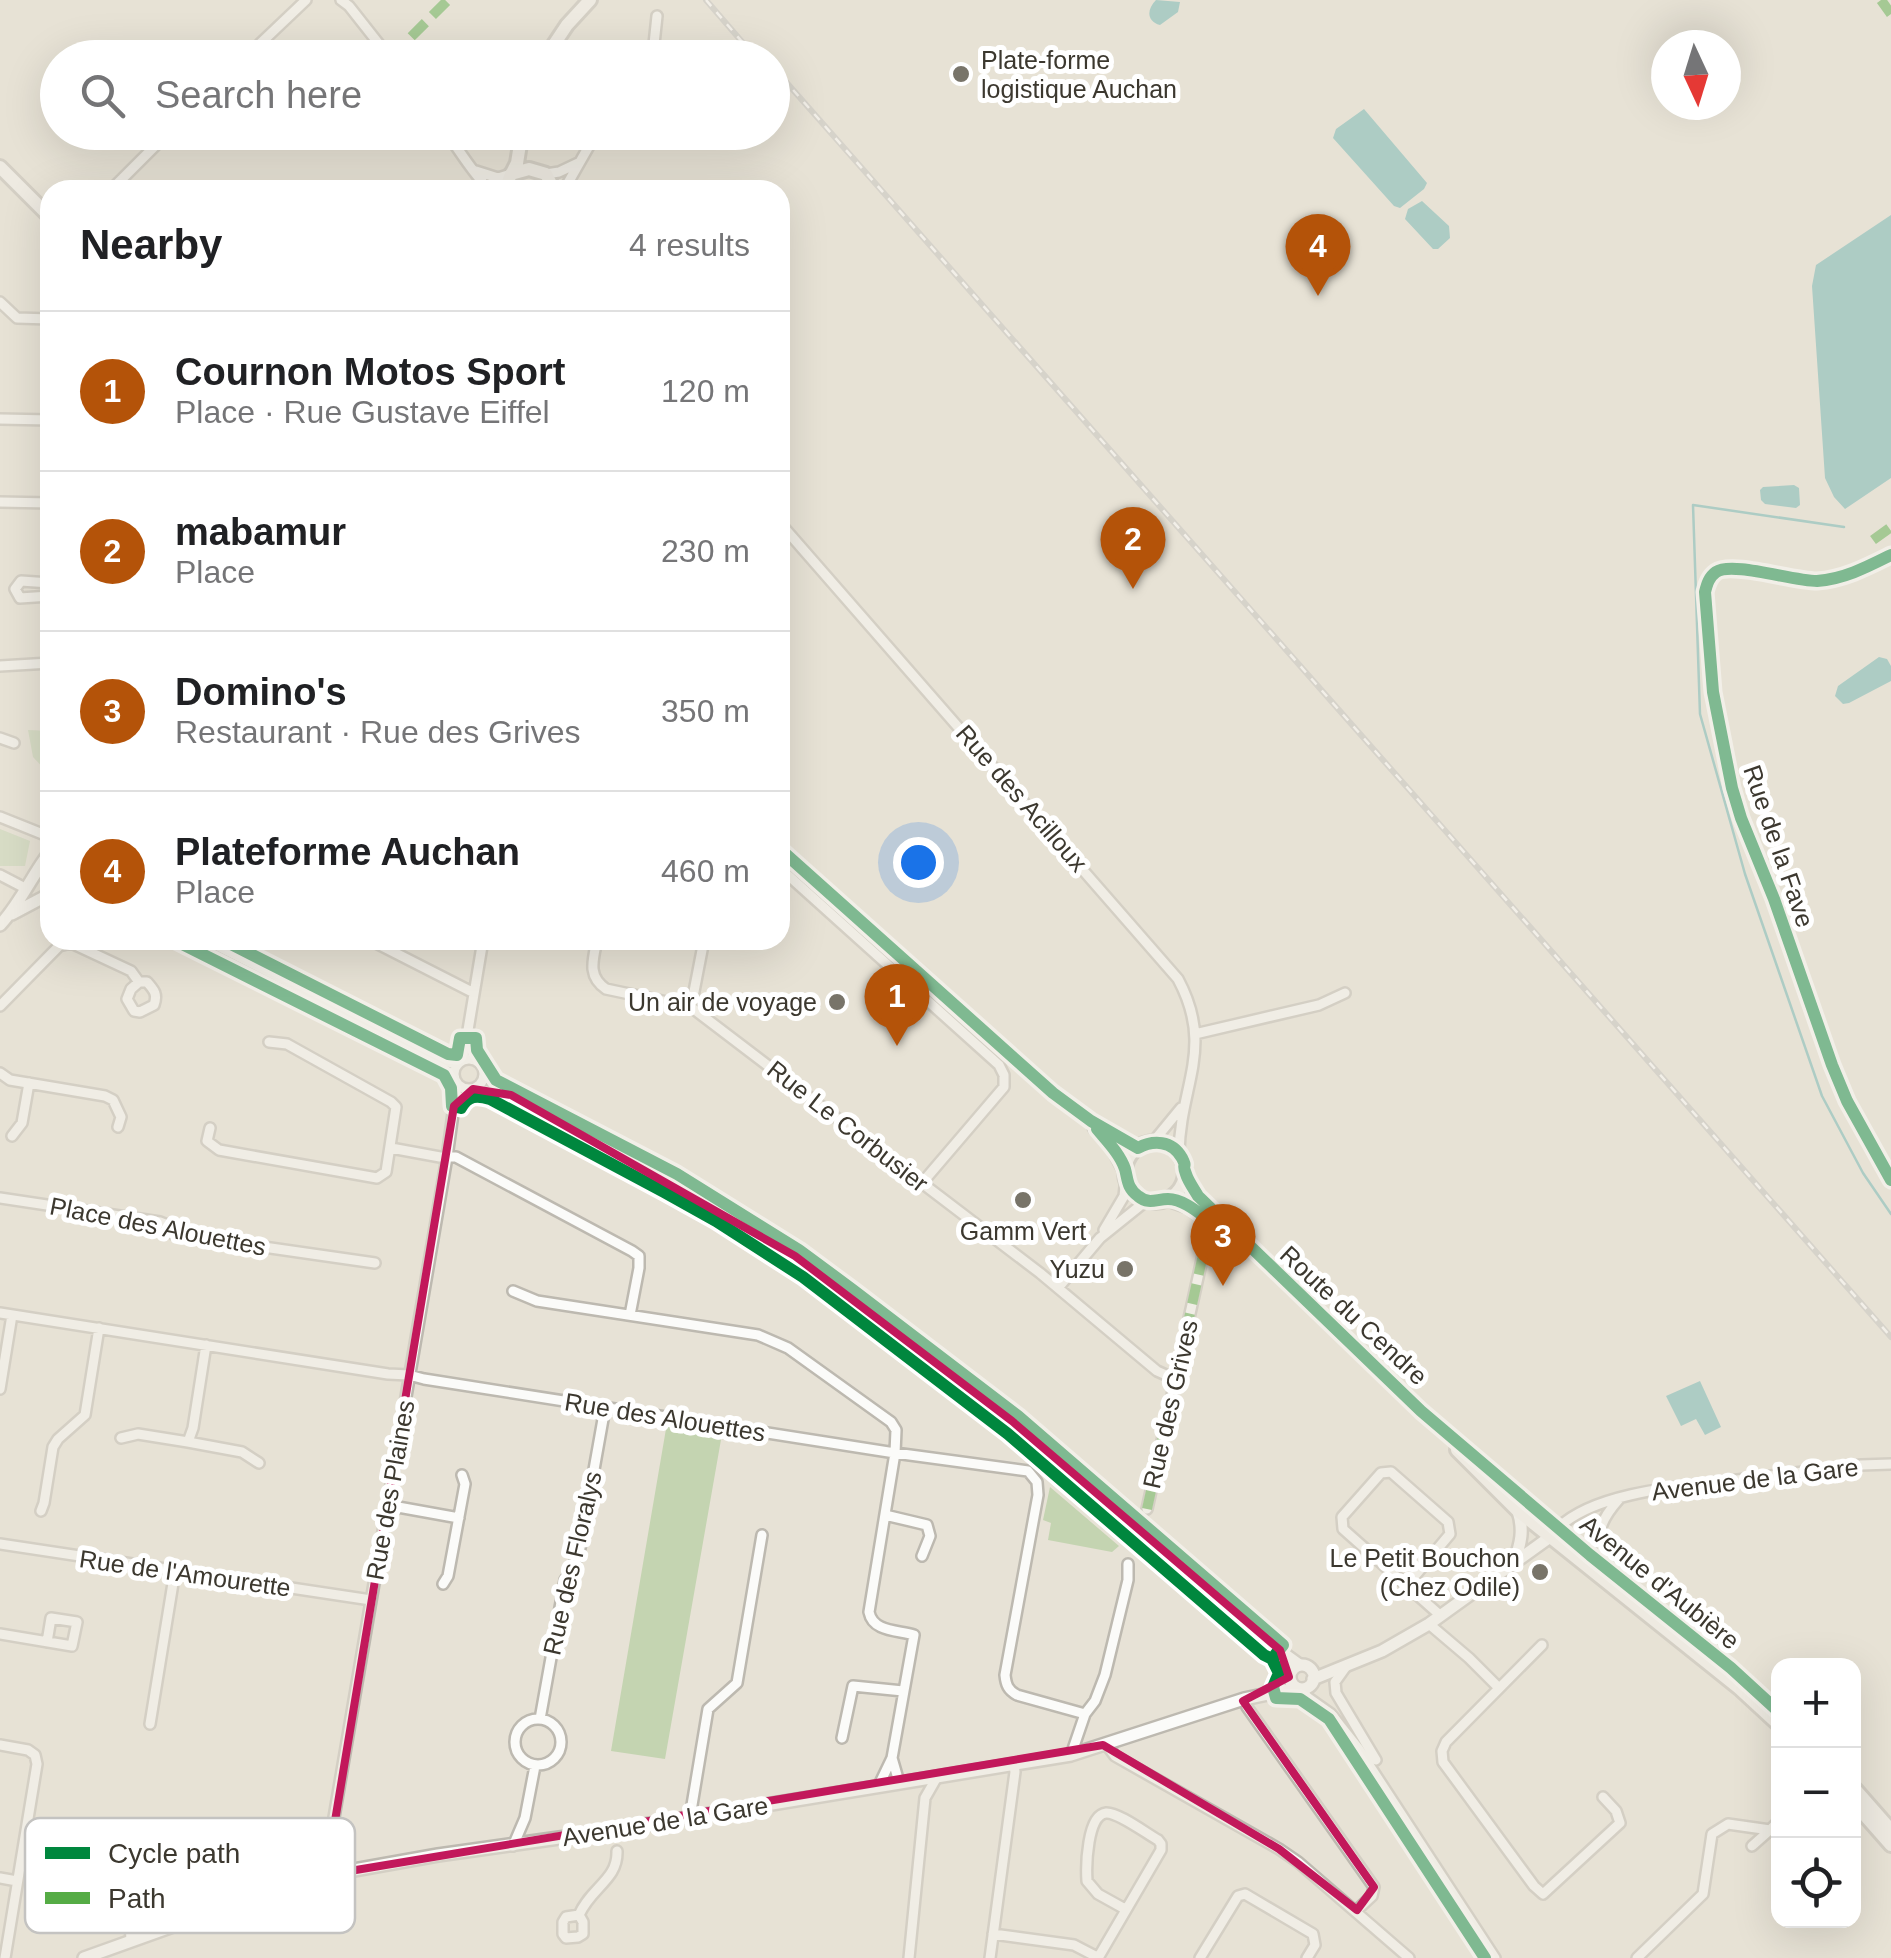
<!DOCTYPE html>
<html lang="en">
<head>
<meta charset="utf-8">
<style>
  body { margin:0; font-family:Helvetica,sans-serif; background:#f6f6f6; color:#202124 }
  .controls { position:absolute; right:30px; bottom:30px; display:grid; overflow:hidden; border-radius:20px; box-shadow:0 10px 40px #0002 }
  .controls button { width:90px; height:90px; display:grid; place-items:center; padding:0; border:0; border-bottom:2px solid #e0e0e0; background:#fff; color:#202124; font:50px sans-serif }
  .compass { position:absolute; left:1651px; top:30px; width:90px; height:90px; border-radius:50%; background:#fff; box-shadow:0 10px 40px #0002; rotate:176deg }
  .you { position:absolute; left:918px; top:862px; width:35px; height:35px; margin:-25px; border:8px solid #fff; border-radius:50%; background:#1a73e8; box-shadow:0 0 0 15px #1a73e833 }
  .badge { display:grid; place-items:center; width:65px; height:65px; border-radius:50%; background:#b45309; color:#fff; font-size:32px; font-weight:700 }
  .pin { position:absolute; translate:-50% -82px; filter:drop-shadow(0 2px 5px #0008) }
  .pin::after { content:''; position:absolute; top:52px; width:35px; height:30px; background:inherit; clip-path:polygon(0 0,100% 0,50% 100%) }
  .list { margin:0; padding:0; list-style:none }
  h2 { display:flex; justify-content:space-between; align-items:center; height:130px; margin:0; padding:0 40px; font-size:42px }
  h2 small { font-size:32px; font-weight:400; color:#757577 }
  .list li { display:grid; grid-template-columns:65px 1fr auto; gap:30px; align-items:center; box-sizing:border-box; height:160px; padding:0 40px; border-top:2px solid #e0e0e0 }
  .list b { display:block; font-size:38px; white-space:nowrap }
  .list p { margin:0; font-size:32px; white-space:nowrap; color:#757577 }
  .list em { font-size:32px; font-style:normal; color:#757577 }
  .icon { flex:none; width:55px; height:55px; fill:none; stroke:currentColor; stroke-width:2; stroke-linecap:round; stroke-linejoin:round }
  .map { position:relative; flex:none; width:1891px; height:1958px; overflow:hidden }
  .search { position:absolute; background:#fff; box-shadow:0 10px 40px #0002; left:40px; top:40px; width:750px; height:110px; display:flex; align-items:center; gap:25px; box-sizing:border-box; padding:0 35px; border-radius:55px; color:#757577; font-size:38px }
  .panel { position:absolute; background:#fff; box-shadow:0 10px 40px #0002; left:40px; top:180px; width:750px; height:770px; border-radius:30px }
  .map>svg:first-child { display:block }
</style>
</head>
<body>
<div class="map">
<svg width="1891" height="1958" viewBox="0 0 1891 1958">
  <rect width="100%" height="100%" fill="#e7e2d6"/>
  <path fill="#c4d4b1" d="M 28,730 L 50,731 L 50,775 L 33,757 Z
    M 0,829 L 30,841 L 25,866 L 0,866 Z
    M 667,1423 L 722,1434 L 665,1759 L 611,1751 Z
    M 1050,1487 L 1119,1546 L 1112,1552 L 1048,1540 L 1051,1523 L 1043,1520 Z"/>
  <path fill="#66b2b0" d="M 1156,0 L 1180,2 L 1178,12 L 1160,25 C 1146,21 1147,9 1156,0 Z
    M 1364,109 L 1427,183 L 1424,189 L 1400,208 L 1394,206 L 1333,138 L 1336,129 Z
    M 1422,201 L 1449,226 L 1450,238 L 1438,249 L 1433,249 L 1405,219 L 1408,209 Z
    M 1891,215 L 1891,478 L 1845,509 L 1834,497 L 1825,478 L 1812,286 L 1816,265 Z
    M 1794,485 L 1799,488 L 1800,505 L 1796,508 L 1765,504 L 1761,500 L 1760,490 L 1763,487 Z
    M 1879,657 L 1887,659 L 1891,666 L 1891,681 L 1849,703 L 1843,704 L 1835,696 L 1838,686 Z
    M 1700,1381 L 1721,1427 L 1705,1435 L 1696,1419 L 1681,1426 L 1666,1396 Z"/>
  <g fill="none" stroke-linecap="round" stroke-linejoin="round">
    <path stroke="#66b2b0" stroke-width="2.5" d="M 1844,527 L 1693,505 L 1700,714 L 1745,874 L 1822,1096 L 1863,1173 L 1891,1214"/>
    <defs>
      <path id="minor" d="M 341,0 L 349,6 L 390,58
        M 245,58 L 306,0
        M 645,58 L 654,44 L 657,16
        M 446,132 C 460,151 473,174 490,190
        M 476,171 L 498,178 L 511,174
        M 546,174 L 559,172 L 578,163
        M 111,190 L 169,132
        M 564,190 L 597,132
        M 0,302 L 17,318 L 50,319
        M 0,419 L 50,420
        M 0,502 L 50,503
        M 780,523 L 1178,979 C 1215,1048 1180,1085 1179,1153
        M 1891,555 C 1867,567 1844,579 1817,581 C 1792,581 1732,561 1716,572 C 1709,577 1707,584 1705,592 L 1713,692 L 1732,788 L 1741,818 L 1774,899 L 1832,1065 L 1847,1101 L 1891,1180
        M 50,583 L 21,581 L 15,589 L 20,598 L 50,596
        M 0,666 L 50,663
        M 0,738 L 14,743
        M 0,817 L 50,837
        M 780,868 L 999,1065 L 1004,1075 L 1004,1087 L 922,1183
        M 0,875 L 25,888
        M 206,940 L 443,1061 L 458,1064
        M 370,940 L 474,993
        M 597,940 C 593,960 587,976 606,989 L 691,1007
        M 704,940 L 691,1007 L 1040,1273 L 1157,1371 L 1175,1379
        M 0,1006 L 59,946 L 71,943 L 131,971 L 139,982 L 147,982 C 154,990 158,994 154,1005 L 140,1012 L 134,1011 L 127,999 L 131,989 L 139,982
        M 1195,1034 L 1319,1005 L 1345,993
        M454 1074a15 15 0 1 1 30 0a15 15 0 1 1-30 0Z
        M 463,1060 L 483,940
        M 484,1072 L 491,1081 L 508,1094 L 672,1180 L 795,1256 L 1012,1421 L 1272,1644 L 1301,1665
        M 0,1073 L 10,1080 L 105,1096 L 113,1100 L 121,1117 L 118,1127
        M 473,1089 L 505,1094
        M 210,1128 L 207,1141 L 219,1150 L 377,1178 L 386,1172 L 396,1107 L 391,1102 L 287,1044 L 269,1042
        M 12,1136 L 22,1123 L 29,1083
        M 1153,1142 L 1181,1108
        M 391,1148 L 440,1157 L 456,1157 L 632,1251 L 639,1256 L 639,1268 L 630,1315
        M 0,1198 L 160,1222 L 165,1224 L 173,1234 L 375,1263
        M 1104,1230 L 1124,1196 L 1126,1178
        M 1058,1288 L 1100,1238 L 1146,1201
        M 513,1291 L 537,1301 L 758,1335 L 788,1348 L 891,1422 L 896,1430 L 895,1453 L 869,1612 C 873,1632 897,1630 914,1635 L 892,1758 L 879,1785
        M 0,1313 L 388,1374 L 409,1375 L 424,1379 L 895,1453 L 1028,1471 L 1037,1482 L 1038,1495 L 1005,1675 C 1006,1685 1008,1690 1017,1695 L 1085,1714
        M 0,1389 L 12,1315
        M 121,1438 L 138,1434 L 188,1442 L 242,1452 L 259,1463
        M 188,1442 L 193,1428 L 206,1345
        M 387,1505 L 459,1518
        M 1147,1509 L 1206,1241
        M 41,1511 L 44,1503 L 53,1447 L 58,1439 L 85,1415 L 99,1328
        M 885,1515 L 927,1525 L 930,1536 L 922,1556
        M 1558,1528 C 1596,1491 1685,1486 1737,1480 C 1778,1475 1820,1470 1861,1465 L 1891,1464
        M 0,1544 L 371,1600
        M 1610,1568 C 1595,1537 1596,1525 1619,1499
        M 443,1584 L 448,1576 L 465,1484 L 462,1475
        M 1407,1585 L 1450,1534 L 1448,1522 L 1391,1472 L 1381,1473 L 1342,1517 L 1343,1529 L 1441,1616
        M 1429,1624 L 1469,1658 L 1499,1688
        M 0,1634 L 72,1646 L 77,1622 L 51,1618 L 47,1642
        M 1542,1645 L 1446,1742 L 1442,1751 L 1443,1762 L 1534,1886 L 1543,1894 L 1620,1823 L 1616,1811 L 1603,1797
        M 1281,1652 L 1291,1670
        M 1345,1668 L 1335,1682 L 1336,1693 L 1376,1760
        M 1302,1689 L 1307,1697 L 1331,1714 L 1358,1748 L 1495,1958
        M 1244,1699 L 1247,1707 L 1374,1887 L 1372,1896 L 1357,1910
        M515 1742a23 23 0 1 1 46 0a23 23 0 1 1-46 0Z
        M 540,1719 L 565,1580 L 572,1570 L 580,1548 L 605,1408
        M 150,1724 L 175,1571
        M 842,1738 L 853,1686 L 903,1691
        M 1106,1744 L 1115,1756 L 1279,1849 L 1298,1862 L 1409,1958
        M 0,1745 L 28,1750 L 35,1755 L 37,1764 L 5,1958
        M 1071,1755 L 1085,1714 L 1095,1701 L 1105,1675 L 1128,1580 L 1128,1564
        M 892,1758 L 899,1782
        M 690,1817 L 708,1709 L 737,1683 L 762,1535
        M 513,1846 L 525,1818 L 535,1766
        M 1752,1846 L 1770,1830
        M 326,1875 L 326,1864 L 447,1157 L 454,1106 L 454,1079
        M 0,1878 L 17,1881
        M 579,1915 C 591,1887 618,1880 617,1851
        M 579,1915 L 583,1922 L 583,1934 L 578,1937 L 566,1938 L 563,1934 L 563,1922 L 566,1917 Z
        M 993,1934 L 1074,1945 L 1099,1958
        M 131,1941 L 130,1920 L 147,1826
        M 909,1958 L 925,1798 L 937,1777
        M 990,1958 L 1015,1772 L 1014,1765
        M 1098,1958 L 1161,1850 L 1161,1844 L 1158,1840 C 1147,1834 1118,1812 1106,1813 C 1087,1815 1086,1866 1087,1881 L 1098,1894 L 1125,1909
        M 1200,1958 L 1238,1896 L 1245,1894 L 1313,1934 L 1315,1945 L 1307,1958
        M 1637,1958 L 1703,1894 L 1712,1834 L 1728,1824 L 1770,1830 L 1778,1822"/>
      <path id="tertiary" d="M 12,914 L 44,897
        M 0,925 C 20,904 32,875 50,852
        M 1514,1562 C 1521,1543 1524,1530 1518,1511
        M1290 1677a12 12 0 1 1 24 0a12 12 0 1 1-24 0Z
        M 1313,1679 L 1382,1651 L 1429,1624 L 1550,1537 L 1555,1531
        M 84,1958 L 257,1896 L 326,1875 L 438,1855 L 602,1832 L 1071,1755 L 1244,1699 L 1297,1688"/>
      <path id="secondary" d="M 545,58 L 567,25 L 590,0
        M 0,167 L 50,217
        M 512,173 L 517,163 L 522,132
        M 505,190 L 511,174 L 529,169 L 546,174 L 554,190
        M 780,849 L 1053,1093 L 1091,1121 L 1138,1148
        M 1095,1127 L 1114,1149 L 1125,1170
        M1125 1172a30 30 0 1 1 60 0a30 30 0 1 1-60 0Z
        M 1185,1174 L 1198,1196 L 1421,1411 L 1590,1555 L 1731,1668 L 1778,1711
        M 1168,1199 L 1188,1206 L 1226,1233
        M 1457,1450 L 1518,1511 L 1739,1688 L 1778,1724
        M 1854,1788 L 1891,1830
        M 1854,1803 L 1891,1845"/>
    </defs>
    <use href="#minor" stroke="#bdb9b0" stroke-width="14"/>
    <use href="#tertiary" stroke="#bdb9b0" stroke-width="16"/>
    <use href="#secondary" stroke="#bdb9b0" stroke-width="18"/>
    <use href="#minor" stroke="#fbfbf9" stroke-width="9"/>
    <use href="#tertiary" stroke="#fbfbf9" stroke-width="11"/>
    <use href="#secondary" stroke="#f5f4f0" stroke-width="12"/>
    <defs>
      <path id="rail" d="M 706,0 L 756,58
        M 772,66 L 1891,1337"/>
    </defs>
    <use href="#rail" stroke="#c2c0bd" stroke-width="6"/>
    <use href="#rail" stroke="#fff" stroke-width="2.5" stroke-dasharray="8" stroke-linecap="butt"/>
    <path stroke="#55ac45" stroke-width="10" stroke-dasharray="20 10" stroke-linecap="butt" d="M 1881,0 L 1891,14
      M 390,58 L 448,0
      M 1873,540 L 1891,527
      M 1147,1509 L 1206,1241"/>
    <defs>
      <path id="cycleway" d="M 1891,555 C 1867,567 1844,579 1817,581 C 1792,581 1732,561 1716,572 C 1709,577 1707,584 1705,592 L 1713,692 L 1732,788 L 1741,818 L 1774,899 L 1832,1065 L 1847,1101 L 1891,1180
        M 780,849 L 1053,1093 L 1091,1121 L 1138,1148 C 1153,1140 1172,1140 1182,1158 C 1188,1170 1181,1161 1186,1174 C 1188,1181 1194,1189 1198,1196 L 1421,1411 L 1590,1555 L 1731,1668 L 1778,1711
        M 174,940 L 444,1075 L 451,1088 L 452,1106 L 461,1108 C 468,1095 477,1095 490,1099 L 664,1192 L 716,1221 L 803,1277 L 1008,1434 L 1264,1655 L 1272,1659 L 1279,1673 L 1273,1687 L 1276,1698 L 1300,1699 L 1329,1719 L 1485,1958
        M 223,940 L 448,1054 L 457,1055 L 460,1038 L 476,1038 L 477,1050 L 496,1080 L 677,1174 L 799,1250 L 853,1290 L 1018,1416 L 1283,1645 L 1272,1659
        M 1097,1129 C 1107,1141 1120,1154 1125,1169 C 1128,1180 1127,1188 1138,1196 C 1149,1205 1156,1199 1168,1199 C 1183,1199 1199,1213 1210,1221"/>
    </defs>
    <use href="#cycleway" stroke="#fff" stroke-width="19"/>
    <use href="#cycleway" stroke="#00873e" stroke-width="12"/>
  </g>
  <path d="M0 0H1891V1958H0ZM 473,1089 L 511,1095 L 795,1256 L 1012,1421 L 1280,1650 L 1289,1677 L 1243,1701 L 1374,1887 L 1357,1910 L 1279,1849 L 1103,1745 L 326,1875 L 454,1106 Z" fill="#e7e2d6" fill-opacity=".55" fill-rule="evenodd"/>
  <path fill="none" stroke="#c2185b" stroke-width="8" stroke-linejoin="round" d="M 473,1089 L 511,1095 L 795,1256 L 1012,1421 L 1280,1650 L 1289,1677 L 1243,1701 L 1374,1887 L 1357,1910 L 1279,1849 L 1103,1745 L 326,1875 L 454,1106 Z"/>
  <g fill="#787469" stroke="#fff" stroke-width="4">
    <circle cx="961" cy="74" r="10"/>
    <circle cx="837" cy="1002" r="10"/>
    <circle cx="1023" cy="1200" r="10"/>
    <circle cx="1125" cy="1269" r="10"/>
    <circle cx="1540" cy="1572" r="10"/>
  </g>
  <g text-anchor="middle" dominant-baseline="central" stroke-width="10" stroke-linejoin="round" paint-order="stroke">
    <g font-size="25" fill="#3c382f" stroke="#fff" text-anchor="end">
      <text x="981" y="60" text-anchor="start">Plate-forme<tspan x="981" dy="29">logistique Auchan</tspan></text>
      <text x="817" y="1002">Un air de voyage</text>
      <text x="1023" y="1231" text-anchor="middle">Gamm Vert</text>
      <text x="1105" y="1269">Yuzu</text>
      <text x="1520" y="1558">Le Petit Bouchon<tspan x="1520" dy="29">(Chez Odile)</tspan></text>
    </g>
    <g font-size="25" fill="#3c382f" stroke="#fff">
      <text transform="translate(1022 798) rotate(49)">Rue des Acilloux</text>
      <text transform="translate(1779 846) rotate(71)">Rue de la Fave</text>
      <text transform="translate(848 1126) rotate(38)">Rue Le Corbusier</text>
      <text transform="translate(158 1226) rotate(11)">Place des Alouettes</text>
      <text transform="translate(1354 1315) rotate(43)">Route du Cendre</text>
      <text transform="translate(1170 1404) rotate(-77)">Rue des Grives</text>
      <text transform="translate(665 1417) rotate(9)">Rue des Alouettes</text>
      <text transform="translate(1755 1479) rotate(-7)">Avenue de la Gare</text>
      <text transform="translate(390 1490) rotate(-80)">Rue des Plaines</text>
      <text transform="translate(572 1563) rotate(-77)">Rue des Floralys</text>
      <text transform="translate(185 1573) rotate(8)">Rue de l'Amourette</text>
      <text transform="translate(1660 1582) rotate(39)">Avenue d'Aubière</text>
      <text transform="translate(665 1821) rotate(-9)">Avenue de la Gare</text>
    </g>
  </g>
  <rect x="25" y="1818" width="330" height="115" rx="15" fill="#fff" stroke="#c4c3c1" stroke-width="2.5"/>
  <rect x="45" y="1847" width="45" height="12" fill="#00873e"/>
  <rect x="45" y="1892" width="45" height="12" fill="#55ac45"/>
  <g font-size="28" fill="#3c382f">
    <text x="108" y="1863">Cycle path</text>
    <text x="108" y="1908">Path</text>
  </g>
</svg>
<div class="controls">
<button>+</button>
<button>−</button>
<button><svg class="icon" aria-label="locate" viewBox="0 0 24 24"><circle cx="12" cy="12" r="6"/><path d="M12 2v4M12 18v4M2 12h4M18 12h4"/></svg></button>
</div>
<svg class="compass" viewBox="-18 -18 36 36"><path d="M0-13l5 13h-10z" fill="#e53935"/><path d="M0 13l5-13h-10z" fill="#757577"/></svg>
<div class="you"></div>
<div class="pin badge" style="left:897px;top:1046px">1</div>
<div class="pin badge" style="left:1133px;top:589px">2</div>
<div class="pin badge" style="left:1223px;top:1286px">3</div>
<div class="pin badge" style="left:1318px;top:296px">4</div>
<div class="search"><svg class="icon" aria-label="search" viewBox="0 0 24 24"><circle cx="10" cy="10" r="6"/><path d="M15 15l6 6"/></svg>Search here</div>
<section class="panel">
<h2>Nearby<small>4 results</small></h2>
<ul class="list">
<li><span class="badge">1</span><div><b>Cournon Motos Sport</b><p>Place · Rue Gustave Eiffel</p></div><em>120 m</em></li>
<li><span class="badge">2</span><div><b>mabamur</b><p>Place</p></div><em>230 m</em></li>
<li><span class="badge">3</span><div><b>Domino's</b><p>Restaurant · Rue des Grives</p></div><em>350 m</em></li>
<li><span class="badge">4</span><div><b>Plateforme Auchan</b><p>Place</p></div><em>460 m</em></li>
</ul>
</section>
</div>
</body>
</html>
